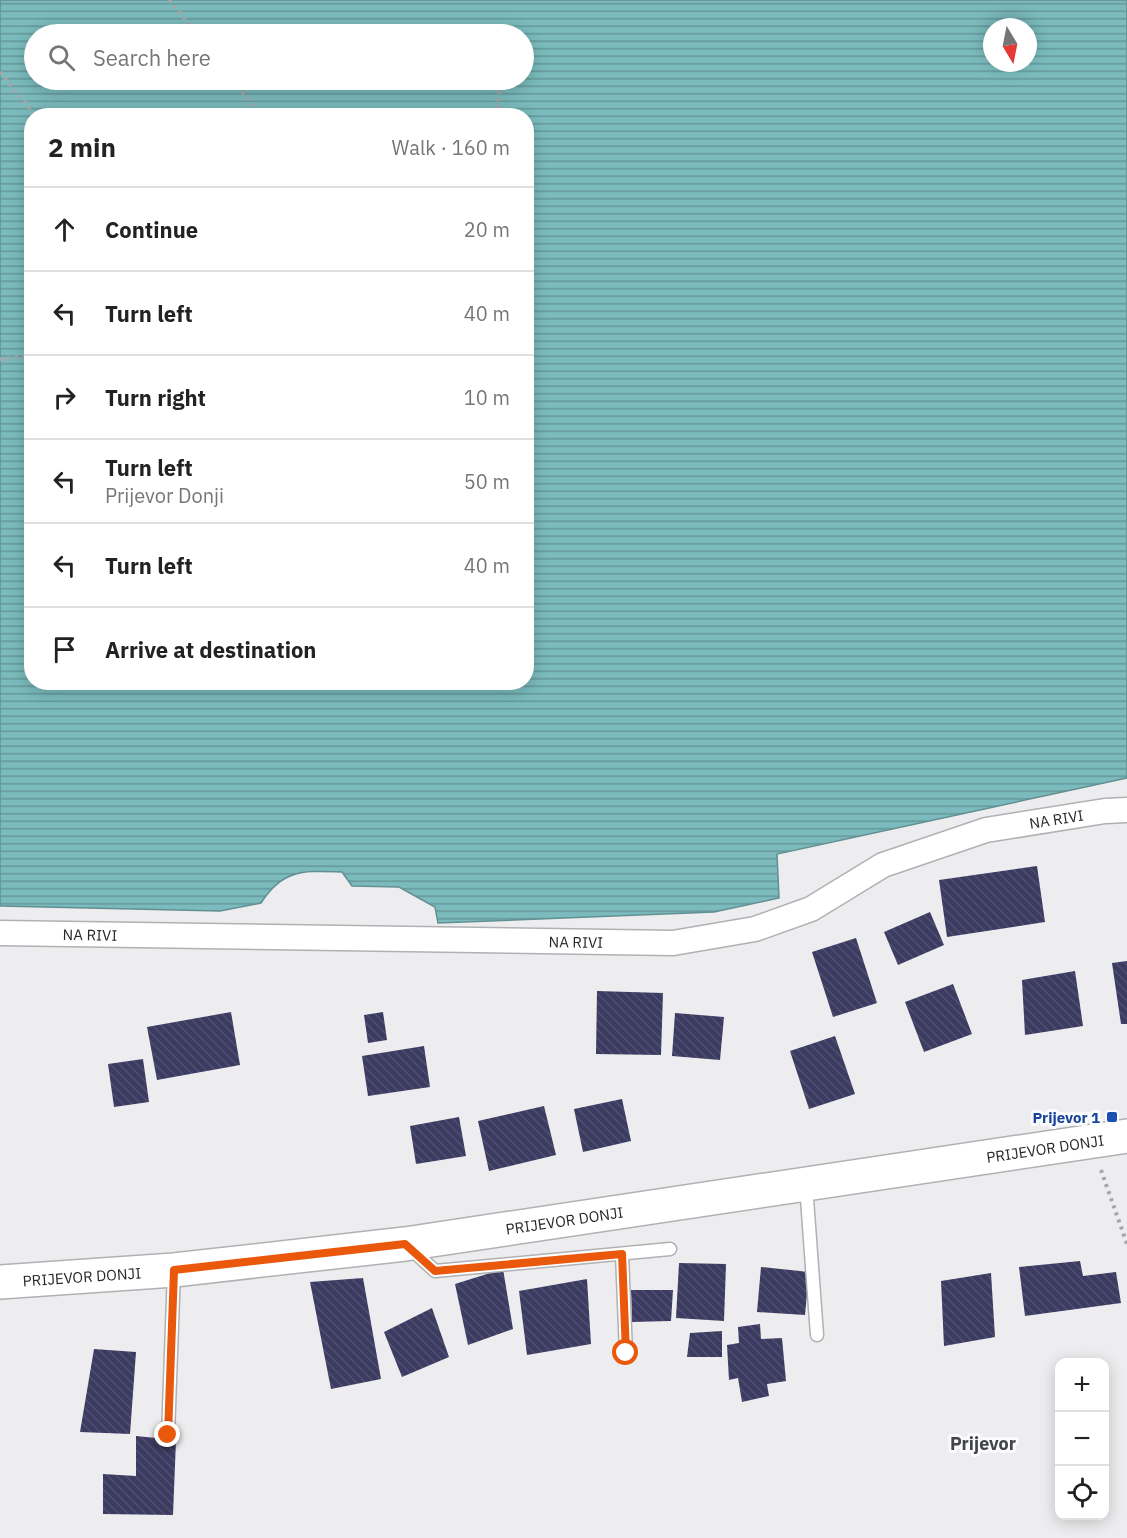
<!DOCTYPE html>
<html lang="en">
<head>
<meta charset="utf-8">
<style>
  body { margin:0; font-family:"IBM Plex Sans",sans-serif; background:#f6f6f6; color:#222 }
  .controls { position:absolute; right:18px; bottom:18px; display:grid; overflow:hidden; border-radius:12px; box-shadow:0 3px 15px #0003 }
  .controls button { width:54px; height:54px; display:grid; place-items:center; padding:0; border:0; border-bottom:2px solid #e0e0e0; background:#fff; color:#222; font:30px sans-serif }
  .compass { position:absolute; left:983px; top:18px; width:54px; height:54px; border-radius:50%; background:#fff; box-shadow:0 3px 15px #0003; rotate:170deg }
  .stop { position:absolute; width:18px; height:18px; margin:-14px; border:4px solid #ea580c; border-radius:50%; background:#fff }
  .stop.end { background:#ea580c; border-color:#fff; box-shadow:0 2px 6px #0008 }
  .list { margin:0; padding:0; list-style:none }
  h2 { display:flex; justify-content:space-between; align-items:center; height:78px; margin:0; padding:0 24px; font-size:26px }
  h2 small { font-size:20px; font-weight:400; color:#767676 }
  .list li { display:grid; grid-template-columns:39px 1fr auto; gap:18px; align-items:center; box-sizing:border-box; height:84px; padding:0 24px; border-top:2px solid #e0e0e0 }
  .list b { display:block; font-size:22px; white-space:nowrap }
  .list p { margin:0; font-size:20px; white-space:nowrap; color:#767676 }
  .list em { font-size:20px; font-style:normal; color:#767676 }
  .icon { flex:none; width:33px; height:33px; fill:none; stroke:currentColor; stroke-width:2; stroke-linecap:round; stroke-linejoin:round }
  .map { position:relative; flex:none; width:1127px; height:1538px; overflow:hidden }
  .search { position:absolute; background:#fff; box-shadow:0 3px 15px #0003; left:24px; top:24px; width:510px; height:66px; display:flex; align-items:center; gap:15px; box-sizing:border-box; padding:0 21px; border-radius:33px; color:#767676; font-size:22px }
  .panel { position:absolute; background:#fff; box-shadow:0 3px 15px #0003; left:24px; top:108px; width:510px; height:582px; border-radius:24px }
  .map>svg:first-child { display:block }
</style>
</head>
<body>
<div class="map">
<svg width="1127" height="1538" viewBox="0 0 1127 1538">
  <defs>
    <pattern id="water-rules" width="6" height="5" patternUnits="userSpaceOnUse" patternTransform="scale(1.5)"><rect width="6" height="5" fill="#7bbbbd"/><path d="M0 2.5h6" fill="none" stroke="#65989a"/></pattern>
    <pattern id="building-back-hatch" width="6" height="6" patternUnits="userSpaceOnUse" patternTransform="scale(1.5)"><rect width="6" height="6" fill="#3c3b62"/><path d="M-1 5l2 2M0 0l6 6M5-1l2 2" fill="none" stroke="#504f70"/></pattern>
  </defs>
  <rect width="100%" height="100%" fill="#ededef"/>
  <path fill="url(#water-rules)" stroke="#628f91" stroke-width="1.5" fill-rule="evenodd" d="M 0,0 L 1127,0 L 1127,778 L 777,854 L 779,898 L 714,912 L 438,923 L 435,907 L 399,887 L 352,886 L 342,872 C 305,871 283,868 261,903 L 220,911 L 0,906 ZM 992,27 L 1028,27 L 1028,63 L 992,63 ZM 34,34 L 524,34 L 524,80 L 34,80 ZM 32,116 L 526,116 L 526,682 L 32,682 Z"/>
  <path fill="url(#building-back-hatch)" d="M 1037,866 L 1045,922 L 947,937 L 939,880 Z
    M 930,912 L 944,945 L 898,965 L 884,932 Z
    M 856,938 L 877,1003 L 833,1017 L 812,952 Z
    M 1127,961 L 1127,1024 L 1121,1024 L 1112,963 Z
    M 1075,971 L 1083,1026 L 1025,1035 L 1022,980 Z
    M 953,984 L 972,1034 L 924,1052 L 905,1002 Z
    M 597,991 L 663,993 L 661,1055 L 596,1054 Z
    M 231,1012 L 240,1065 L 157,1080 L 147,1027 Z
    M 383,1012 L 387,1040 L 368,1043 L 364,1015 Z
    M 675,1013 L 724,1017 L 720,1060 L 672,1056 Z
    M 835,1036 L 855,1094 L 809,1109 L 790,1051 Z
    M 424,1046 L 430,1087 L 368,1096 L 362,1056 Z
    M 143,1059 L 149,1102 L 114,1107 L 108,1064 Z
    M 622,1099 L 631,1141 L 583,1152 L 574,1109 Z
    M 544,1106 L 556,1155 L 489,1171 L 478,1121 Z
    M 459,1117 L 466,1156 L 416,1164 L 410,1126 Z
    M 1080,1261 L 1083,1276 L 1116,1272 L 1121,1303 L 1025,1316 L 1019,1267 Z
    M 679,1263 L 726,1264 L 724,1321 L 676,1318 Z
    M 761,1267 L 809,1272 L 805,1315 L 757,1312 Z
    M 503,1269 L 513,1329 L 468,1345 L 455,1284 Z
    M 991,1273 L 995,1337 L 944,1346 L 941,1281 Z
    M 363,1278 L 381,1379 L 331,1389 L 310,1282 Z
    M 587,1279 L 591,1344 L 527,1355 L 519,1291 Z
    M 631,1290 L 673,1290 L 671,1321 L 632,1322 Z
    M 432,1308 L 449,1357 L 402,1377 L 384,1332 Z
    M 760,1324 L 761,1339 L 782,1338 L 786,1381 L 767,1384 L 769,1396 L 742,1402 L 738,1378 L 729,1380 L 727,1345 L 739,1343 L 738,1327 Z
    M 722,1331 L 722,1357 L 687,1357 L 690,1333 Z
    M 94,1349 L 136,1352 L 130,1434 L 80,1432 Z
    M 136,1436 L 176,1440 L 173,1515 L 103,1514 L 103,1474 L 136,1476 Z"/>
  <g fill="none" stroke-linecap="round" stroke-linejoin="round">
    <defs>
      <path id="service" d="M 806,1185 L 817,1335
        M 410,1248 L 435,1271 L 670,1249
        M 622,1254 L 626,1353
        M 168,1435 L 174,1271"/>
      <g id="minor">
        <path id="s1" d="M 0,933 L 673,943 L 755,929 L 811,909 L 883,865 L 986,830 L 1105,811 L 1127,810"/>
      </g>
      <g id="secondary">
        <path id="s2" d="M 0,1282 L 174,1270 L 405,1244 L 1127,1136"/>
      </g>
    </defs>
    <use href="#service" stroke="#b0b1b3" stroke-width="15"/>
    <use href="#minor" stroke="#b0b1b3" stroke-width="27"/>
    <use href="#secondary" stroke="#b0b1b3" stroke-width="36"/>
    <path stroke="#a6a6a8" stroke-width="4" stroke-dasharray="3 4.5" stroke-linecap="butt" d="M 169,0 L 197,34
      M 0,72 L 36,116
      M 233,80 L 261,116
      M 496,116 L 501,80
      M 0,359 L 32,356
      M 1101,1170 L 1127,1244"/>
    <use href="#service" stroke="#fff" stroke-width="12"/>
    <use href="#minor" stroke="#fff" stroke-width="24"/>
    <use href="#secondary" stroke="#fff" stroke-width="33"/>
  </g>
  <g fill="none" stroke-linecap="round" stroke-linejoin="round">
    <path stroke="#ea580c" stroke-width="8" d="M 168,1435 L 174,1270 L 405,1244 L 435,1271 L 622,1254 L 626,1353"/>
  </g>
  <rect fill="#1a4fb4" stroke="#fafbfd" stroke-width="2" x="1106" y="1111" width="12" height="12" rx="3"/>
  <g text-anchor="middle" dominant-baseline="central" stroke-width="6" stroke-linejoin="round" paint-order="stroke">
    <g font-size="15" fill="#282829" stroke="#fafbfd">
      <text stroke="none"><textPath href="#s1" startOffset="1080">NA RIVI</textPath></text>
      <text stroke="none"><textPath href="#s1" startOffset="90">NA RIVI</textPath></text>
      <text stroke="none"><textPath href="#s1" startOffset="576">NA RIVI</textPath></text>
      <text stroke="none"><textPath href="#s2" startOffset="1054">PRIJEVOR DONJI</textPath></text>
      <text stroke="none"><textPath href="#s2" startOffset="568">PRIJEVOR DONJI</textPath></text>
      <text stroke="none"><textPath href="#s2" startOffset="82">PRIJEVOR DONJI</textPath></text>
    </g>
    <g font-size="15" font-weight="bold" fill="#164399" stroke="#fafbfd" text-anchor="end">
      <text x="1100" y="1117">Prijevor 1</text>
    </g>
    <g font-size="18" font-weight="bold" fill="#444546" stroke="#fafbfd">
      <text x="983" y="1443">Prijevor</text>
    </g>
  </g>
</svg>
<div class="controls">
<button>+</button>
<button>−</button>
<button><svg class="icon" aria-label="locate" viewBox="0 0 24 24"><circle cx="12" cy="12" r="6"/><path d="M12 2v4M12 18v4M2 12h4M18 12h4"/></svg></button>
</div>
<svg class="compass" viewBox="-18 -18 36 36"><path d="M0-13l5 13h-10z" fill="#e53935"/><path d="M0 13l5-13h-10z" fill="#767676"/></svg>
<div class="stop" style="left:626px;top:1353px"></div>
<div class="stop end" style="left:168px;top:1435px"></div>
<div class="search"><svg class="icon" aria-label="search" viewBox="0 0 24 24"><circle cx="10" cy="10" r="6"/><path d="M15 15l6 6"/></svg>Search here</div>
<section class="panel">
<h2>2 min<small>Walk · 160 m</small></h2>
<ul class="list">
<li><svg class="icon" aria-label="ahead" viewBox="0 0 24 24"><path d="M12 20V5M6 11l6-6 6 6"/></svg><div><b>Continue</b></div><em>20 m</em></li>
<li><svg class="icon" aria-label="left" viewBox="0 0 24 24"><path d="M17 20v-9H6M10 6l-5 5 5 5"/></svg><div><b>Turn left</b></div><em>40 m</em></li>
<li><svg class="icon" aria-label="right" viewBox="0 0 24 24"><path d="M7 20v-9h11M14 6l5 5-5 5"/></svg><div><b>Turn right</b></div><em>10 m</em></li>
<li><svg class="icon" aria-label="left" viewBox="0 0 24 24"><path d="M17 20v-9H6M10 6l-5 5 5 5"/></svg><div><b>Turn left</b><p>Prijevor Donji</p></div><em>50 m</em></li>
<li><svg class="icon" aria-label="left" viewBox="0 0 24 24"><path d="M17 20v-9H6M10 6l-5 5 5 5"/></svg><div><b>Turn left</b></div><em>40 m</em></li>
<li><svg class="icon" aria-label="arrive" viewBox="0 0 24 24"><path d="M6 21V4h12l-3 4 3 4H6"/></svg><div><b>Arrive at destination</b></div></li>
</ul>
</section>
</div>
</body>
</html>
